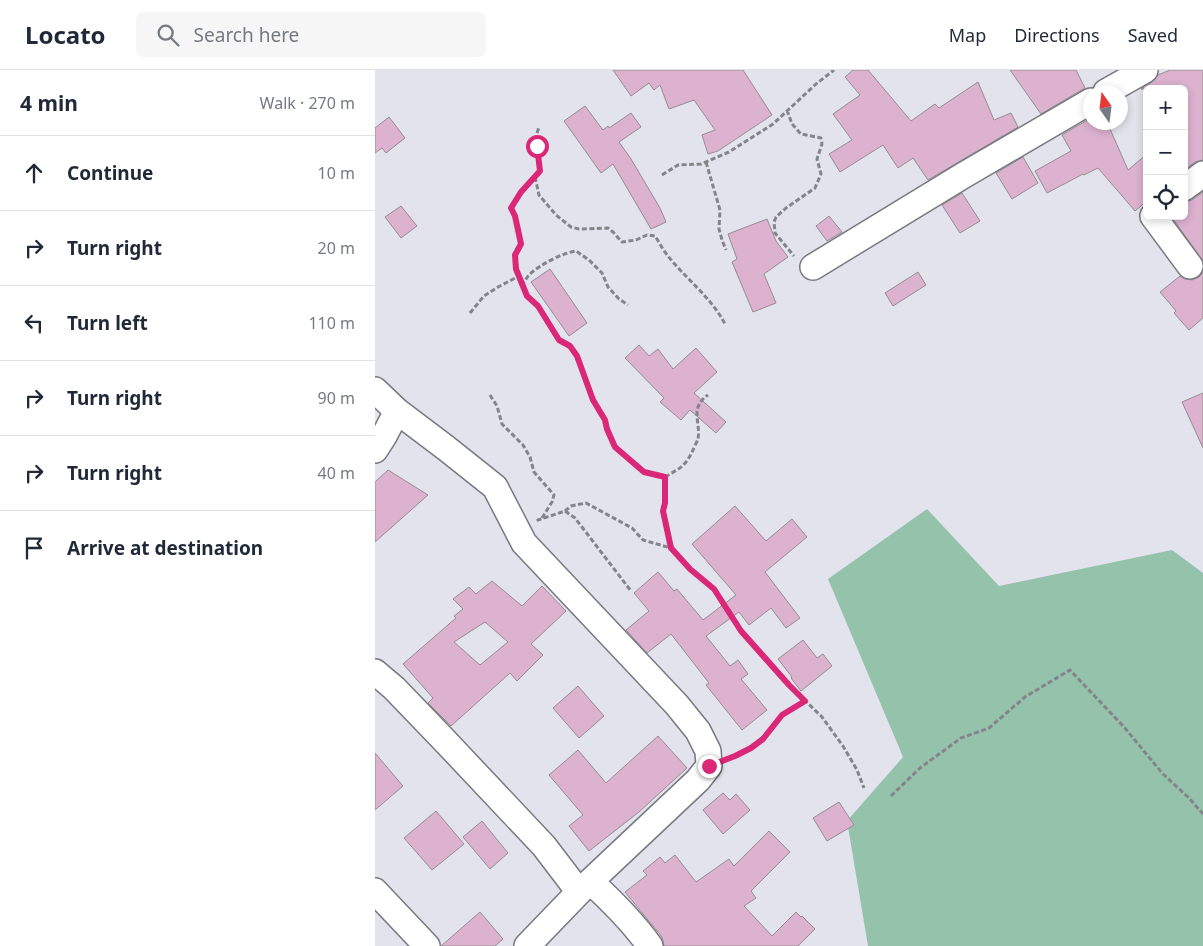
<!DOCTYPE html>
<html lang="en">
<head>
<meta charset="utf-8">
<style>
  body { margin:0; font-family:"Noto Sans",sans-serif; background:#f6f6f7; color:#1f2937 }
  .controls { position:absolute; right:15px; top:15px; display:grid; overflow:hidden; border-radius:8px; box-shadow:0 2px 8px #0003 }
  .controls button { width:45px; height:45px; display:grid; place-items:center; padding:0; border:0; border-bottom:1px solid #e0e1e3; background:#fff; color:#1f2937; font:25px sans-serif }
  .compass { position:absolute; left:708px; top:15px; width:45px; height:45px; border-radius:50%; background:#fff; box-shadow:0 2px 8px #0003; rotate:346deg }
  .stop { position:absolute; width:15px; height:15px; margin:-11px; border:4px solid #db2777; border-radius:50%; background:#fff }
  .stop.end { background:#db2777; border-color:#fff; box-shadow:0 1px 5px #0008 }
  .list { margin:0; padding:0; list-style:none }
  h2 { display:flex; justify-content:space-between; align-items:center; height:65px; margin:0; padding:0 20px; font-size:21px }
  h2 small { font-size:16px; font-weight:400; color:#747a83 }
  .list li { display:grid; grid-template-columns:32px 1fr auto; gap:15px; align-items:center; box-sizing:border-box; height:75px; padding:0 20px; border-top:1px solid #e0e1e3 }
  .list b { display:block; font-size:19px; white-space:nowrap }
  .list em { font-size:16px; font-style:normal; color:#747a83 }
  .icon { flex:none; width:28px; height:28px; fill:none; stroke:currentColor; stroke-width:2; stroke-linecap:round; stroke-linejoin:round }
  .map { position:relative; flex:none; width:828px; height:876px; overflow:hidden }
  header { display:flex; align-items:center; gap:30px; box-sizing:border-box; height:70px; padding:0 25px; background:#fff; border-bottom:1px solid #e0e1e3 }
  header strong { font-size:24px }
  nav { display:flex; gap:28px; margin-inline-start:auto; font-size:18px }
  .search { width:350px; height:45px; background:#f6f6f7; display:flex; align-items:center; gap:12px; box-sizing:border-box; padding:0 18px; border-radius:8px; color:#747a83; font-size:19px }
  main { display:flex }
  aside { flex:1; background:#fff }
  .map>svg:first-child { display:block }
</style>
</head>
<body>
<header>
<strong>Locato</strong>
<div class="search"><svg class="icon" aria-label="search" viewBox="0 0 24 24"><circle cx="10" cy="10" r="6"/><path d="M15 15l6 6"/></svg>Search here</div>
<nav><a>Map</a><a>Directions</a><a>Saved</a></nav>
</header>
<main>
<aside>
<h2>4 min<small>Walk · 270 m</small></h2>
<ul class="list">
<li><svg class="icon" aria-label="ahead" viewBox="0 0 24 24"><path d="M12 20V5M6 11l6-6 6 6"/></svg><div><b>Continue</b></div><em>10 m</em></li>
<li><svg class="icon" aria-label="right" viewBox="0 0 24 24"><path d="M7 20v-9h11M14 6l5 5-5 5"/></svg><div><b>Turn right</b></div><em>20 m</em></li>
<li><svg class="icon" aria-label="left" viewBox="0 0 24 24"><path d="M17 20v-9H6M10 6l-5 5 5 5"/></svg><div><b>Turn left</b></div><em>110 m</em></li>
<li><svg class="icon" aria-label="right" viewBox="0 0 24 24"><path d="M7 20v-9h11M14 6l5 5-5 5"/></svg><div><b>Turn right</b></div><em>90 m</em></li>
<li><svg class="icon" aria-label="right" viewBox="0 0 24 24"><path d="M7 20v-9h11M14 6l5 5-5 5"/></svg><div><b>Turn right</b></div><em>40 m</em></li>
<li><svg class="icon" aria-label="arrive" viewBox="0 0 24 24"><path d="M6 21V4h12l-3 4 3 4H6"/></svg><div><b>Arrive at destination</b></div></li>
</ul>
</aside>
<div class="map">
<svg width="828" height="876" viewBox="0 0 828 876">
  <rect width="100%" height="100%" fill="#e3e3ed"/>
  <path fill="#95c2ab" d="M 552,439 L 624,516 L 797,480 L 828,503 L 828,876 L 493,876 L 472,751 L 528,687 L 453,509 Z"/>
  <path fill="#dcb2cf" stroke="#958c92" fill-rule="evenodd" d="M 238,0 L 368,0 L 397,45 L 343,81 L 333,84 L 327,65 L 340,60 L 319,30 L 294,39 L 285,15 L 279,20 L 274,13 L 256,26 Z
    M 478,0 L 493,0 L 536,51 L 560,34 L 564,38 L 603,12 L 619,50 L 636,43 L 643,57 L 553,110 L 538,88 L 523,98 L 508,75 L 465,102 L 454,84 L 477,70 L 458,44 L 485,25 L 470,7 Z
    M 635,0 L 701,0 L 710,18 L 666,44 Z
    M 795,0 L 828,0 L 828,90 L 820,92 L 809,100 L 809,19 L 766,19 L 777,12 L 783,5 Z
    M 210,36 L 228,60 L 233,56 L 234,58 L 256,43 L 266,57 L 244,72 L 256,89 L 285,138 L 291,152 L 276,159 L 238,94 L 226,103 L 189,51 Z
    M 14,47 L 30,68 L 11,83 L 7,78 L 0,83 L 0,58 Z
    M 716,48 L 716,52 L 732,52 L 753,100 L 772,84 L 772,131 L 760,141 L 723,98 L 709,105 L 708,104 L 672,123 L 660,101 L 696,81 L 687,65 Z
    M 648,87 L 663,113 L 637,129 L 621,103 Z
    M 828,122 L 828,191 L 796,146 L 809,146 L 809,132 L 817,130 Z
    M 587,123 L 605,151 L 585,163 L 567,135 Z
    M 26,136 L 42,156 L 26,168 L 10,147 Z
    M 454,146 L 467,162 L 452,171 L 441,156 Z
    M 392,149 L 401,171 L 413,187 L 389,204 L 401,233 L 378,242 L 357,192 L 362,189 L 353,164 Z
    M 175,199 L 212,253 L 194,266 L 156,212 Z
    M 543,202 L 551,215 L 518,236 L 510,223 Z
    M 828,202 L 828,248 L 814,260 L 799,243 L 801,241 L 785,222 L 805,206 L 810,209 L 817,210 L 824,207 Z
    M 264,275 L 274,286 L 283,279 L 298,299 L 321,278 L 342,302 L 319,323 L 351,352 L 341,363 L 315,340 L 306,350 L 285,332 L 289,328 L 250,288 Z
    M 828,323 L 828,378 L 807,332 Z
    M 13,400 L 53,425 L 0,472 L 0,412 Z
    M 360,436 L 391,471 L 417,449 L 432,467 L 390,502 L 425,548 L 411,558 L 396,538 L 374,555 L 364,542 L 331,566 L 355,596 L 363,590 L 373,604 L 366,609 L 392,640 L 367,660 L 331,615 L 334,613 L 296,564 L 272,583 L 251,560 L 274,541 L 259,523 L 283,502 L 299,521 L 302,519 L 328,550 L 361,525 L 317,474 Z
    M 117,511 L 147,536 L 167,516 L 191,541 L 156,574 L 168,585 L 142,611 L 135,603 L 76,656 L 53,633 L 58,628 L 28,594 L 81,548 L 79,546 L 88,539 L 78,529 L 94,517 L 101,524 ZM 110,552 L 133,572 L 105,595 L 79,572 Z
    M 428,570 L 442,588 L 448,584 L 457,596 L 426,621 L 416,608 L 417,607 L 403,589 Z
    M 203,616 L 229,646 L 204,668 L 178,638 Z
    M 283,666 L 312,698 L 264,742 L 214,781 L 194,756 L 208,745 L 174,705 L 203,680 L 231,713 Z
    M 0,683 L 28,716 L 0,740 Z
    M 348,723 L 355,730 L 361,724 L 375,740 L 348,764 L 328,740 Z
    M 464,732 L 479,755 L 452,771 L 438,748 Z
    M 61,741 L 89,774 L 57,800 L 29,768 Z
    M 107,751 L 133,783 L 115,799 L 88,767 Z
    M 394,761 L 415,782 L 376,821 L 381,828 L 369,836 L 397,866 L 421,842 L 426,847 L 427,846 L 440,859 L 423,876 L 289,876 L 287,867 L 250,822 L 272,805 L 268,801 L 285,787 L 290,793 L 300,785 L 321,812 L 354,789 L 359,796 Z
    M 105,842 L 128,869 L 120,876 L 66,876 Z"/>
  <g fill="none" stroke-linecap="round" stroke-linejoin="round">
    <defs>
      <path id="minor" d="M 731,22 L 770,0
        M 809,118 L 828,104
        M 778,146 L 815,196
        M 438,197 L 589,105 L 716,31
        M 0,320 L 22,341 L 9,366 L 0,380
        M 22,341 L 71,378 L 120,417 L 149,473 L 302,635 L 323,661 L 333,681 L 334,696 L 323,710 L 204,822 L 152,876
        M 0,602 L 19,618 L 70,671 L 169,776 L 204,822
        M 216,812 C 239,833 257,851 275,876
        M 0,821 L 52,876"/>
    </defs>
    <use href="#minor" stroke="#787881" stroke-width="28"/>
    <path stroke="#84848b" stroke-width="3" stroke-dasharray="5 2.5" stroke-linecap="butt" d="M 412,40 L 417,54 L 426,64 L 446,68 L 447,74 L 442,89 L 446,104 L 440,118 L 411,138 L 401,147 L 399,152 L 400,163 L 419,186
      M 331,92 L 345,140 L 344,159 L 347,170 L 351,180
      M 287,105 L 303,95 L 326,94 L 354,82 L 398,54 L 441,14 L 459,0
      M 160,107 L 164,125 L 181,145 L 196,157 L 204,159 L 233,158 L 238,162 L 247,172 L 261,170 L 272,165 L 280,166 C 284,172 288,180 293,186 C 311,209 336,227 350,254
      M 147,215 C 141,197 137,192 146,174 L 140,146 L 137,138 L 146,122 L 165,101 C 164,87 157,71 164,58
      M 95,243 L 109,226 L 123,217 L 144,206
      M 115,325 L 122,336 L 127,354 L 148,375 L 155,387 L 159,402 L 179,425 L 177,432 L 167,448
      M 290,407 C 305,398 310,397 318,380 C 319,377 322,372 323,369 C 326,352 314,338 333,325
      M 190,441 L 196,436 L 211,433 L 257,458 L 268,470 L 296,478 L 288,441 L 290,433 L 290,407 L 269,402 L 240,377 L 233,359 L 230,350 L 218,329 L 202,286 L 195,276 L 184,270 L 163,237 L 151,226 L 147,216 C 149,213 151,208 154,205 C 164,195 187,183 201,181 L 214,190 L 227,203 L 233,217 L 244,229 L 253,235
      M 162,451 L 163,450 L 190,441 L 200,448 L 256,521
      M 296,478 L 315,499 L 339,519 L 366,561 L 414,615 L 447,647 L 468,676 L 482,700 L 489,718
      M 356,688 L 376,678 L 388,669 L 407,645 L 430,631
      M 516,726 L 545,698 L 586,668 L 614,658 L 650,627 L 695,600 L 749,657 L 788,704 L 814,728 L 828,744"/>
    <use href="#minor" stroke="#fff" stroke-width="25"/>
  </g>
  <g fill="none" stroke-linecap="round" stroke-linejoin="round">
    <path stroke="#db2777" stroke-width="6" d="M 162,76 L 165,101 L 146,122 L 136,138 L 140,146 L 146,174 L 140,185 L 141,199 L 152,226 L 163,236 L 184,270 L 195,276 L 202,286 L 218,330 L 230,350 L 232,359 L 240,377 L 269,402 L 290,407 L 290,433 L 288,441 L 296,478 L 315,499 L 339,519 L 366,561 L 414,615 L 430,631 L 407,645 L 388,669 L 376,678 L 360,686 L 334,696"/>
  </g>
</svg>
<div class="controls">
<button>+</button>
<button>−</button>
<button><svg class="icon" aria-label="locate" viewBox="0 0 24 24"><circle cx="12" cy="12" r="6"/><path d="M12 2v4M12 18v4M2 12h4M18 12h4"/></svg></button>
</div>
<svg class="compass" viewBox="-18 -18 36 36"><path d="M0-13l5 13h-10z" fill="#e53935"/><path d="M0 13l5-13h-10z" fill="#747a83"/></svg>
<div class="stop" style="left:162px;top:76px"></div>
<div class="stop end" style="left:334px;top:696px"></div>
</div>
</main>
</body>
</html>
